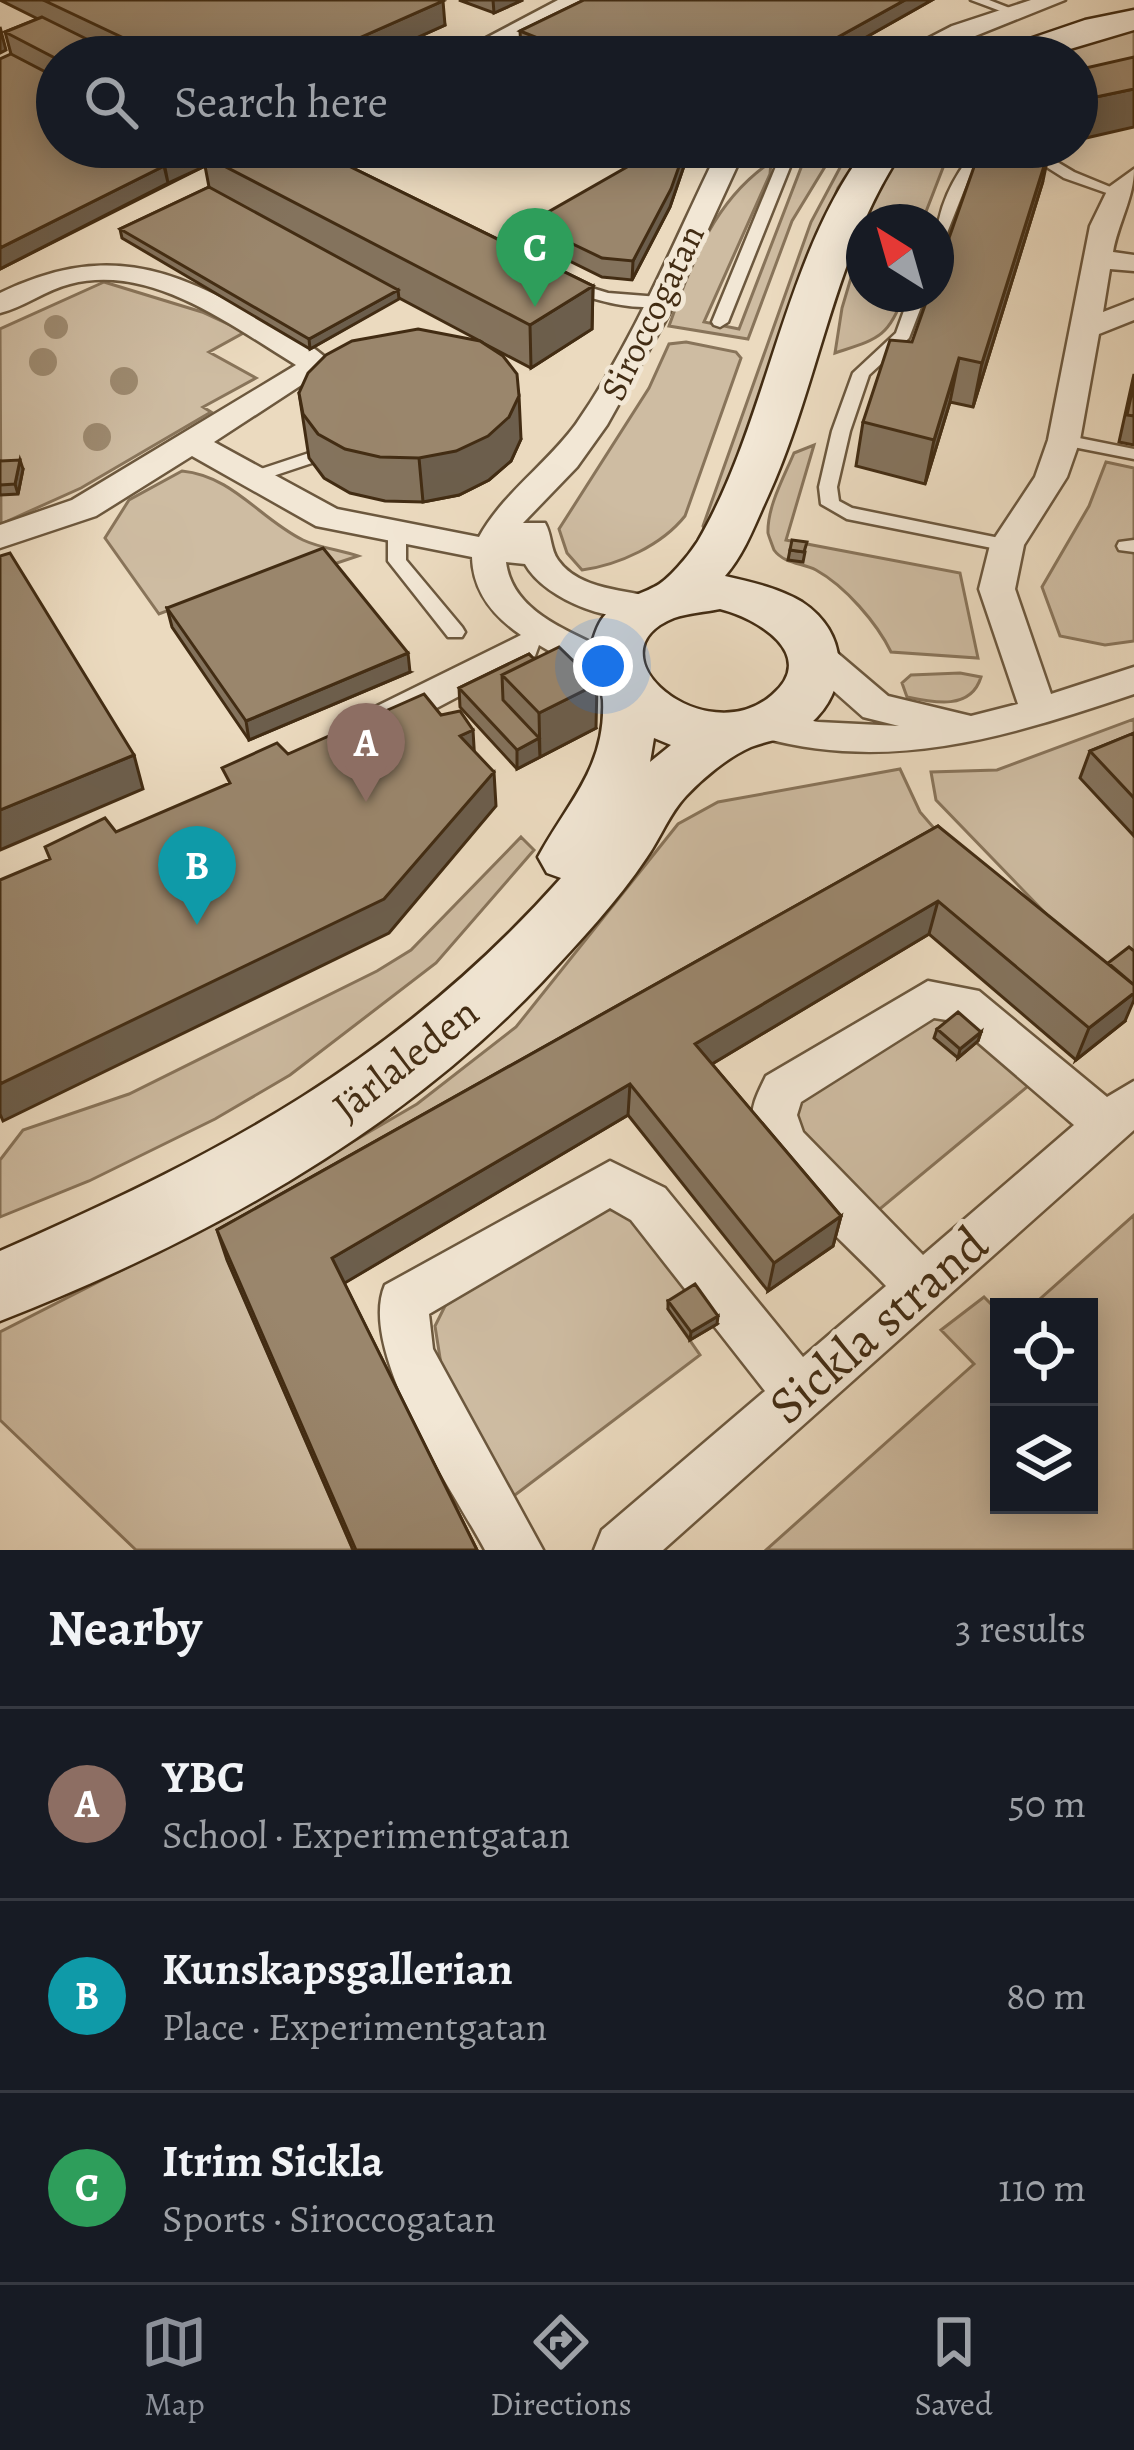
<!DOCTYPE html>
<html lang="en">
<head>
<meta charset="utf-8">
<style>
  body { margin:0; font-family:Alegreya,serif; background:#20242c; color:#f1f3f6 }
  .controls { position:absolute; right:36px; bottom:36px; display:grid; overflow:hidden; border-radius:0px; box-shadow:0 6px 30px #0003 }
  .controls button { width:108px; height:108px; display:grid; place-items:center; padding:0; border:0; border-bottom:3px solid #363941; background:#171b24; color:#f1f3f6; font:60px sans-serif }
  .compass { position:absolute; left:846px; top:204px; width:108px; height:108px; border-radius:50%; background:#171b24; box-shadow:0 6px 30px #0003; rotate:323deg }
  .you { position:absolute; left:603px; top:666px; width:42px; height:42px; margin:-30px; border:9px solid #fff; border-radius:50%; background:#1a73e8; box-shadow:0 0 0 18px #1a73e833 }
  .badge { display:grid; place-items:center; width:78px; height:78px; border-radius:50%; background:#8c9099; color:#fff; font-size:39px; font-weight:700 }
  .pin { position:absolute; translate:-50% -99px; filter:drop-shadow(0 3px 6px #0008) }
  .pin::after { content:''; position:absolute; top:63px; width:42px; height:36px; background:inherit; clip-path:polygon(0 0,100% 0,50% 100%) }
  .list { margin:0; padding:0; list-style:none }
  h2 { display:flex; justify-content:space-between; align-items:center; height:156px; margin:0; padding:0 48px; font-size:51px }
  h2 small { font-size:39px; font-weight:400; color:#9ea1a6 }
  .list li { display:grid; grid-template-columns:78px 1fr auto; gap:36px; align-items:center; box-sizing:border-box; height:192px; padding:0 48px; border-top:3px solid #363941 }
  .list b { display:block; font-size:45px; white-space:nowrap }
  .list p { margin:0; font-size:39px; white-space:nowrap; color:#9ea1a6 }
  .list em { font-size:39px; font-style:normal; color:#9ea1a6 }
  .icon { flex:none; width:66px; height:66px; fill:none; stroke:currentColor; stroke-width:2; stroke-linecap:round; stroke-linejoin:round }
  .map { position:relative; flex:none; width:1134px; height:1550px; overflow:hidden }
  .search { position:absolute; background:#171b24; box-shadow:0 6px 30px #0003; left:36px; right:36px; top:36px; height:132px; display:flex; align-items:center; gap:30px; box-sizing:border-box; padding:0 42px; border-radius:66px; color:#9ea1a6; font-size:45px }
  .sheet { height:732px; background:#171b24 }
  nav { display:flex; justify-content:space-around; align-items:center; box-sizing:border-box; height:168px; border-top:3px solid #363941; background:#171b24; font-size:33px; color:#9ea1a6 }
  nav a { display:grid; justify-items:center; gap:6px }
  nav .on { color:#8c9099 }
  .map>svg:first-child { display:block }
</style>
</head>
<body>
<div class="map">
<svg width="1134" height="1550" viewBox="0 0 1134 1550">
  <rect width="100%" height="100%" fill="#ebdabf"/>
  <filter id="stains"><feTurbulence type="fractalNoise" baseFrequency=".00167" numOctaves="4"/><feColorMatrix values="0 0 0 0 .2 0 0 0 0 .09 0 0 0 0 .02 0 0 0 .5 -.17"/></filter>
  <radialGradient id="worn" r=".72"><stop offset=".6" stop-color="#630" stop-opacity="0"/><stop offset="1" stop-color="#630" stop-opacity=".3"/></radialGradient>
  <path fill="#cebca2" stroke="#88745a" stroke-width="3" d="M 1134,30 L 1134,79 L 1077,90 L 1077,57 L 1030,57 Z
    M 809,147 L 837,147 L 792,221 L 748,339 L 669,326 C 692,263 713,201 771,162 L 770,174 L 704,322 L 739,329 Z
    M 851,147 L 865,147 L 838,188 L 823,227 L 710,538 L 703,526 L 811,222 Z
    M 911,147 L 951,147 L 922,222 L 867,222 L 880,176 Z
    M 864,234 L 864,294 L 904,294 C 889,338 877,339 835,353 L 842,308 Z
    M 104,282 L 202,312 L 245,332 L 209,352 L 256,378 L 203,407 L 211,412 L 81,488 L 1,524 L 0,329 Z
    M 686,342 L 736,352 L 741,358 L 685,516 C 662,545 619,565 582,570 L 567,553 L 559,529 L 649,388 L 669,344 Z
    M 814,445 L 786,540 L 960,573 L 978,658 L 891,652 C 877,623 845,586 816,570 C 803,563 784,564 774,550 C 774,550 768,534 768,533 C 767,507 784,477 794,453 Z
    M 1106,462 L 1134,468 L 1134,641 L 1105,645 L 1060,636 L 1042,587 L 1089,506 Z
    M 182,471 C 233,476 260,519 303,540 C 320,548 340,550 358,556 L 325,567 L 254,578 L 159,614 L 105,538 L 129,500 Z
    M 960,673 L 981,677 C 971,710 935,703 907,697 L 902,683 L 911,675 Z
    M 1134,719 L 1134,964 L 1103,973 L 936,800 L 931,772 L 997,770 Z
    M 900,769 L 920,812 L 953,850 L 227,1259 L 353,1550 L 136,1550 L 0,1420 L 0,1332 L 206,1227 L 417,1104 L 516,1027 L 678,824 L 718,802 Z
    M 521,837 L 534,850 L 436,963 L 290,1075 L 215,1119 L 89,1181 L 0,1217 L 0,1160 L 23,1130 L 129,1094 L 377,971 L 411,950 Z
    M 924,1014 L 956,1015 L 1033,1082 L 869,1218 L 795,1130 L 797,1099 Z
    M 602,1209 L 623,1211 L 700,1289 L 668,1309 L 700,1355 L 511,1498 L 443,1377 L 435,1326 L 449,1298 Z
    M 1134,1215 L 1134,1550 L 766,1550 L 974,1364 L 941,1330 L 984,1297 L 999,1312 L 999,1505 L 1089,1505 L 1089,1307 L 1031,1307 Z"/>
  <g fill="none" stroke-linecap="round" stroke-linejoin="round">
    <defs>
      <path id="lane" d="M 971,0 L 989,0 L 1020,12 L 1014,16 Z
        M 784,147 L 798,147 L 728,322 L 720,327 L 714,325 L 712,322 Z
        M 977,147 L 991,147 L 970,175 L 943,243 L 936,247 C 936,209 953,177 977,147 Z
        M 1015,147 L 1032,147 L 1074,172 L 1125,193 L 1118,197 L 1064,178 Z
        M 565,280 L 608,293 L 659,297 L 667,302 C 642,316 587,297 560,288 L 557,285 Z
        M 910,294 L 926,294 L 909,338 L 869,375 L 850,431 L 837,487 L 839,501 L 852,508 L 1014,541 L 1016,545 L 1014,549 L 1007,551 L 847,519 L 821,504 L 819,487 L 832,431 L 853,373 L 896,333 Z
        M 1064,435 L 1134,449 L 1134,459 L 1058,444 L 1058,436 Z
        M 309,453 L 318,458 L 315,462 L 255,482 L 246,477 L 249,473 Z
        M 397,528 L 406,534 L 406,560 L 462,627 L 465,632 L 462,637 L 448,637 L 388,561 L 388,534 Z
        M 1134,540 L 1134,552 L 1119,550 L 1117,546 L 1119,542 Z"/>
      <path id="street" d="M 558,0 L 587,0 L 497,48 L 504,57 L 479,57 L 471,46 Z
        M 1031,0 L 1065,0 L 923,57 L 892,57 L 952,26 Z
        M 732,147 L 766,147 L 738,164 L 669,314 L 607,425 L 577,467 L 523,523 L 545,523 C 552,535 550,549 558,560 C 580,591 626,589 659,599 L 664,607 L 659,615 C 617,627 546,601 525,564 L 506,562 C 513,619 585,635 627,661 L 632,670 L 627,679 C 599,687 564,659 539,645 L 535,656 L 393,731 L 380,735 L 367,731 L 361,721 L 367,711 L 521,635 C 493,616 473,592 472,557 L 316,526 L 192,456 L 96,516 L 0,548 L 0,525 L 72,500 L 296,365 C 230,325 151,263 70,284 C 45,290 25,307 0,313 L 0,293 C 102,244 168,265 262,320 C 284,332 317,345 332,365 L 214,442 L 337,509 L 479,537 C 503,493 547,464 576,424 C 633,342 671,248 714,159 Z
        M 1134,169 C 1134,198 1118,223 1113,252 L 1134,255 L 1134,271 L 1110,269 L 1103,312 L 1134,300 L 1134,320 L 1099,334 L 1080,440 L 1067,477 L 1024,545 L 1015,589 L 1051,694 L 1134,667 L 1134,694 C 1007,737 886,775 753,735 L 747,725 L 753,715 L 766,711 L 818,722 L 899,726 L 863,717 L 802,663 L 797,654 L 802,645 L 815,641 L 828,645 L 888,696 L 971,716 L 1018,704 L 979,589 L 990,545 L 1035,477 L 1048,440 L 1090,226 L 1109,187 Z
        M 928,981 L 979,991 L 1107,1097 L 1134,1081 L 1134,1130 L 663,1550 L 594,1550 L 602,1530 L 765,1391 L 631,1220 L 610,1208 L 429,1314 L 433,1349 L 543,1550 L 485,1550 C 452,1489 357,1350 385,1285 L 610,1161 L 665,1188 L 803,1357 L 886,1286 C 848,1245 763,1175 753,1120 C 750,1106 760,1089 766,1076 ZM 934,1018 L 953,1021 L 1074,1125 L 923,1255 L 803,1132 L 797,1115 L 801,1102 Z"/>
      <path id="secondary" d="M 1134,10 L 1134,30 L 1043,57 L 992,57 L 997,50 L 1085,20 Z
        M 867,147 L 905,147 C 834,250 820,382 768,496 C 755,524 745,553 725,576 C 751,582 779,588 802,602 C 848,632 851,688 810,724 C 793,739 771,739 751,747 C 728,757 703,778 686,796 C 669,814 661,837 647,857 C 617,902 579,942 542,982 C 395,1137 197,1244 0,1321 L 0,1251 C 220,1155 399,1060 561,878 L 547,873 L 538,857 C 567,803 606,768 603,700 C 602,687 592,669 588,655 C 593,642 596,623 607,613 C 619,600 639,595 654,587 C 668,581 689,555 698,541 C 769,419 783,257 867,147 ZM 720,609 C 757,618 819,655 772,695 C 705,753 586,653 674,618 C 688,613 706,612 720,609 ZM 654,738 L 671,745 L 650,762 Z"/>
    </defs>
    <use href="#lane" stroke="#6c583e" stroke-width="5"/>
    <use href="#street" stroke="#6c583e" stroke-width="5"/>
    <use href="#secondary" stroke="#422c13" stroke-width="5"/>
    <use href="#lane" fill="#f2e7d5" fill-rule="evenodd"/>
    <use href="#street" fill="#f2e7d5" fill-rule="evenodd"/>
    <use href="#secondary" fill="#f2e7d5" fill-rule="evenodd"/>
  </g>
  <g fill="#9d8a70">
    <circle cx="56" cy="327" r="12"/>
    <circle cx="43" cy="362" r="14"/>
    <circle cx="124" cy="381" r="14"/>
    <circle cx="97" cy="437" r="14"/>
  </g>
  <path fill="#84735d" stroke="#422c13" stroke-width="3" d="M 0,0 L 440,0 L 445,25 L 374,57 L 57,57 L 57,147 L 310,147 L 593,286 L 592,329 L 531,368 L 481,342 L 521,439 L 511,461 L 489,480 L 459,495 L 423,502 L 385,501 L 350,493 L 324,478 L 309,458 L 299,393 L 480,341 L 399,298 L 310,349 L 122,238 L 120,229 L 209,187 L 205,166 L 0,269 L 11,54 L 5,32 L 38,19 Z
    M 459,0 L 523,0 L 494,13 Z
    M 584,0 L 932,0 L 831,57 L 543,57 L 521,48 L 520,31 Z
    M 685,163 L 670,207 L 632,280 L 602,277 L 529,241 L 529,223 Z
    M 1043,181 L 973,407 L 950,402 L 925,484 L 856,466 L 863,422 L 912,342 Z
    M 1134,374 L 1134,445 L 1119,442 Z
    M 0,461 L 23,469 L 18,494 L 0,495 Z
    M 790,550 L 805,552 L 803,562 L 788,560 Z
    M 167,608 L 410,672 L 249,740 L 172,627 Z
    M 529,654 L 596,728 L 517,769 L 460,707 L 459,688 Z
    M 1134,733 L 1134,836 L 1080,778 L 1090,751 Z
    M 938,826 L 1125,1021 L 1076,1060 L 929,934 L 712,1064 L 841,1216 L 833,1246 L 768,1291 L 628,1115 L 344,1283 L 477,1550 L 353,1550 L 227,1260 L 217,1230 Z
    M 937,1029 L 981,1032 L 978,1041 L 958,1058 L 934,1038 Z
    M 668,1301 L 717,1324 L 690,1340 L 668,1309 Z"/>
  <path fill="#6c5e4c" stroke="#422c13" stroke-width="3" d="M 493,0 L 523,0 L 494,13 Z
    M 905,0 L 932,0 L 831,57 L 802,57 Z
    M 443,1 L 445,25 L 374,57 L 316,57 Z
    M 0,27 L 6,50 L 0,53 Z
    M 1134,89 L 1134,127 L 1077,140 L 1077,101 Z
    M 161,147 L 237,147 L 203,155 L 205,166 L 168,183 Z
    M 686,147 L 685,163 L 670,207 L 632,280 L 633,261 Z
    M 1050,147 L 1043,181 L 973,407 L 982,363 Z
    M 164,166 L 168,183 L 0,269 L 0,248 Z
    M 593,286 L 592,329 L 531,368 L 530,325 Z
    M 398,290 L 399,299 L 310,349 L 309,339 Z
    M 959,358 L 950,402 L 925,484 L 934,440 Z
    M 519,396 L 521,439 L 511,461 L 489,480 L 459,495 L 423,502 L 419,458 Z
    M 20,460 L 23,469 L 18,494 L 15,484 Z
    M 408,653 L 410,672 L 249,740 L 246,721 Z
    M 597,684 L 596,728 L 540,757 L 539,713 Z
    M 473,730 L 475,764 L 460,736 Z
    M 539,738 L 540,757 L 517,769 L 517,750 Z
    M 134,755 L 143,789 L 0,850 L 0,810 Z
    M 494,772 L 496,806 L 389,933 L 3,1121 L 0,1114 L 0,1084 Z
    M 938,901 L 929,934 L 692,1076 L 695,1044 Z
    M 1134,993 L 1134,1000 L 1125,1021 L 1076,1060 L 1089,1028 Z
    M 981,1032 L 978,1041 L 958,1058 L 960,1049 Z
    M 630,1084 L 628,1115 L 338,1287 L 332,1258 Z
    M 841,1216 L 833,1246 L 768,1291 L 774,1263 Z
    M 718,1316 L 717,1324 L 690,1340 L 691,1332 Z"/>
  <path fill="#9a866c" stroke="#422c13" stroke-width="3" d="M 43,0 L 440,0 L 443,1 L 316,57 L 164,57 Z
    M 584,0 L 905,0 L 802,57 L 585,57 L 520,31 Z
    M 42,17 L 123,57 L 57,57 L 57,59 L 5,32 Z
    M 11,54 L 57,78 L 57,147 L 127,147 L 164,166 L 0,248 L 0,59 Z
    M 1134,57 L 1134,89 L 1077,101 L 1077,70 Z
    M 221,147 L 310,147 L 593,286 L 530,325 L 203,155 Z
    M 662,147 L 686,147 L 671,189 L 633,261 L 602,258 L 529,223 Z
    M 981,147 L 1050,147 L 982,363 L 959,358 L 934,440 L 863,422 L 890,340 L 912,342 L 929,294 L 936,294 L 936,275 Z
    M 209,187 L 398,290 L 309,339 L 120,229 Z
    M 418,329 L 480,341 L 503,356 L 517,374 L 519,396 L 509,417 L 488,436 L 456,451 L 419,458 L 380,457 L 345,449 L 318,434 L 303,414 L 299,393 L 308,373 L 326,355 L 352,341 Z
    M 1134,383 L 1134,416 L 1127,415 Z
    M 20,460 L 15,484 L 0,485 L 0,461 Z
    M 792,540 L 807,542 L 804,552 L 790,550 Z
    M 323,548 L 408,653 L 246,721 L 167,608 Z
    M 10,553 L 134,755 L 0,810 L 0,556 Z
    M 559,647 L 597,684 L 539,713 L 502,675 Z
    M 529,654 L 534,659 L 502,675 L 503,700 L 539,738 L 517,750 L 459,688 Z
    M 424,694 L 441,715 L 460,711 L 473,730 L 460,736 L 494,772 L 384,899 L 0,1084 L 0,880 L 50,859 L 45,847 L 105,818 L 116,832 L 230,783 L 222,768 L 277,743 L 288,754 Z
    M 1134,733 L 1134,798 L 1090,751 Z
    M 938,826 L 1134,985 L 1134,993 L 1089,1028 L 938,901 L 695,1044 L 841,1216 L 774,1263 L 630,1084 L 332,1258 L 477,1550 L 356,1550 L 217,1230 Z
    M 1129,947 L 1134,951 L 1134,985 L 1108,963 Z
    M 958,1012 L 981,1032 L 960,1049 L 937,1029 Z
    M 695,1284 L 718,1316 L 691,1332 L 668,1301 Z"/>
  <g text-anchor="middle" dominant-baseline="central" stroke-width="10" stroke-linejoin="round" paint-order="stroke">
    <g font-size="36" fill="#422c13" stroke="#f2e7d5">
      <text transform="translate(652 312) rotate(-64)">Siroccogatan</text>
    </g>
    <g font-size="42" fill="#422c13" stroke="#f2e7d5">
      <text transform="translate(405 1059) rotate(-38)">Järlaleden</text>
    </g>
    <g font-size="51" fill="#422c13" stroke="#f2e7d5">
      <text transform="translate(878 1325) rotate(-41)">Sickla strand</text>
    </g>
  </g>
  <rect width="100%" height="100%" filter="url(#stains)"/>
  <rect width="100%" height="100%" fill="url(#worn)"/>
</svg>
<div class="controls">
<button><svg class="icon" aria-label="locate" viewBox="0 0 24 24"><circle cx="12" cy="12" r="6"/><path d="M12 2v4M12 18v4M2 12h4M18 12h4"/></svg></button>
<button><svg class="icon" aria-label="layers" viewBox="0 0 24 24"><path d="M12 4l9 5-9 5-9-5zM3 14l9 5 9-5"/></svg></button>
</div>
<svg class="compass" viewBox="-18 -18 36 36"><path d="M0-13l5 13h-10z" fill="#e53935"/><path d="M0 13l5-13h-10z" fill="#9ea1a6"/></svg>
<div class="you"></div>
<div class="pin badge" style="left:366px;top:802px;background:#8d6e63">A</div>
<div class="pin badge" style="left:197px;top:925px;background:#0f9aa8">B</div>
<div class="pin badge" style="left:535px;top:307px;background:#2e9e5b">C</div>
<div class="search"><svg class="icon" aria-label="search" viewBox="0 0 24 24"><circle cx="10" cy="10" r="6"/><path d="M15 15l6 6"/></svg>Search here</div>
</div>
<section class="sheet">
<h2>Nearby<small>3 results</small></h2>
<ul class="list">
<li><span class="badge" style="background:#8d6e63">A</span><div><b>YBC</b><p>School · Experimentgatan</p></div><em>50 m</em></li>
<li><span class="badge" style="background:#0f9aa8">B</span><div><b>Kunskapsgallerian</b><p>Place · Experimentgatan</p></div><em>80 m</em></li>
<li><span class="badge" style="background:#2e9e5b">C</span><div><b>Itrim Sickla</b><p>Sports · Siroccogatan</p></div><em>110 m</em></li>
</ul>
</section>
<nav>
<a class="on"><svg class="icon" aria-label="map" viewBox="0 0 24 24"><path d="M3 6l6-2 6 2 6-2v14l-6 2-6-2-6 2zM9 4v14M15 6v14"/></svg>Map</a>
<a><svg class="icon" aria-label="directions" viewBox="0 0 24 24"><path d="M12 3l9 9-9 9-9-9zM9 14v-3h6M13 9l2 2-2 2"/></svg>Directions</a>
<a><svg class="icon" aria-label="saved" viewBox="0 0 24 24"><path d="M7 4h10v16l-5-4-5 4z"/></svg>Saved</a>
</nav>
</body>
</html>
